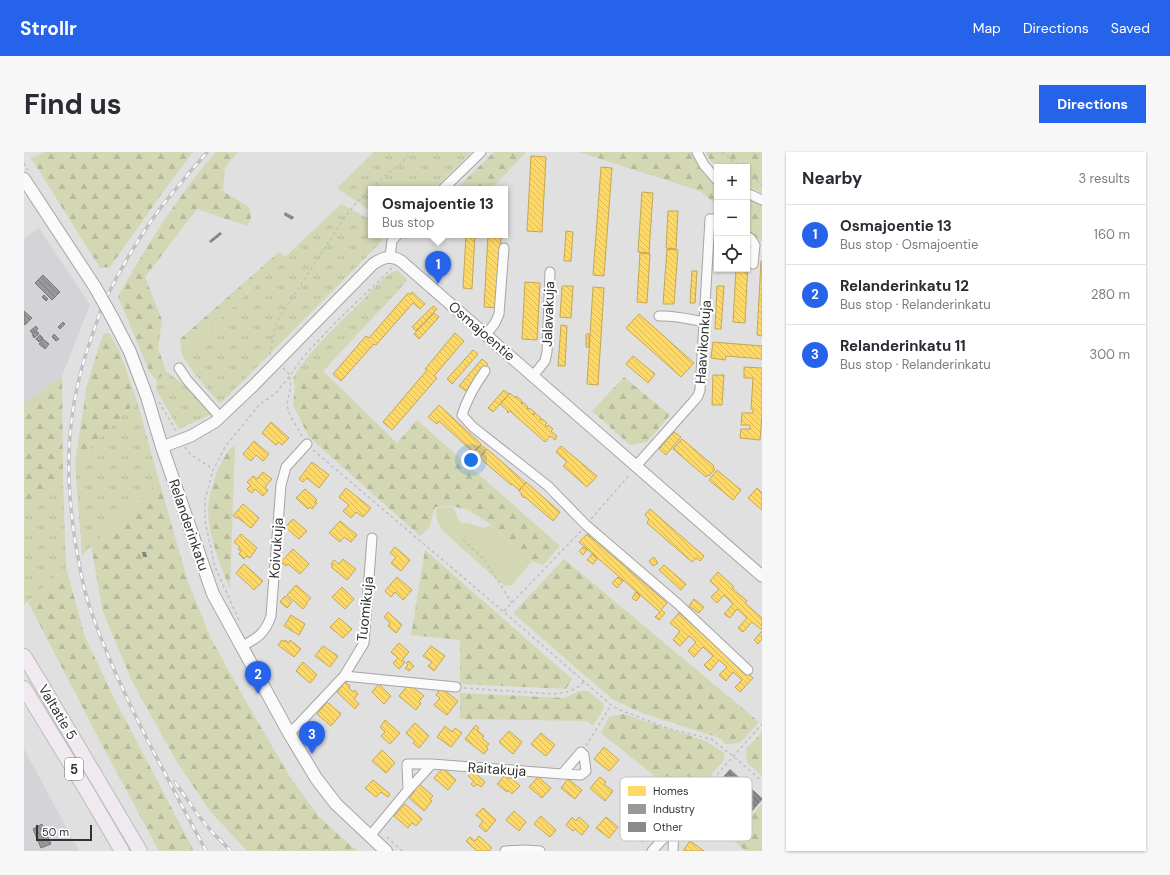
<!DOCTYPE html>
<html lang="en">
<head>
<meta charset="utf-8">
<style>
  body { margin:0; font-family:"DM Sans",sans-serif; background:#f7f7f7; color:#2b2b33 }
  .controls { position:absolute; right:12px; top:12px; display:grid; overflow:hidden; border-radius:0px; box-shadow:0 1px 3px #0004 }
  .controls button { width:36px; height:36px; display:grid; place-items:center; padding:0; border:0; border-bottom:1px solid #e1e1e2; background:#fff; color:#2b2b33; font:20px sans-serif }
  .scale { position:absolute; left:12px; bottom:10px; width:56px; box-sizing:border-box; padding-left:4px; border:2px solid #323232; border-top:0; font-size:11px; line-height:14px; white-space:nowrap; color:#323232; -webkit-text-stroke:3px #fff; paint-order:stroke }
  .you { position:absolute; left:447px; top:308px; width:14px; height:14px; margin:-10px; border:3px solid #fff; border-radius:50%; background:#1a73e8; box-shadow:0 0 0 6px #1a73e833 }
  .badge { display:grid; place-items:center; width:26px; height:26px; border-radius:50%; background:#2563eb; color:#fff; font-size:13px; font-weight:700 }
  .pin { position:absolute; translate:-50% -33px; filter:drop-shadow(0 1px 2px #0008) }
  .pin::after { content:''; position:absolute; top:21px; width:14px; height:12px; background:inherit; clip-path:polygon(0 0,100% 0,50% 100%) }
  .popup { position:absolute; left:344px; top:34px; width:140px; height:52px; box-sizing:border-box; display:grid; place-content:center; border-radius:0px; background:#fff; filter:drop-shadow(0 1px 3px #0005); font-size:13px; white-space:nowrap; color:#7c7c81 }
  .popup b { font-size:15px; color:#2b2b33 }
  .popup::after { content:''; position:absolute; left:50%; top:100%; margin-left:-8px; border:8px solid transparent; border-top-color:#fff }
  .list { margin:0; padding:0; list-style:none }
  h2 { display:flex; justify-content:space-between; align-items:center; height:52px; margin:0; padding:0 16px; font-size:17px }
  h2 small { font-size:13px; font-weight:400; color:#7c7c81 }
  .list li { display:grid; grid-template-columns:26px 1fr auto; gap:12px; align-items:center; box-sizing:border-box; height:60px; padding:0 16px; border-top:1px solid #e1e1e2 }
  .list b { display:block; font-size:15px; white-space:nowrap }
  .list p { margin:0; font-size:13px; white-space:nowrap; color:#7c7c81 }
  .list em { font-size:13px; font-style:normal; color:#7c7c81 }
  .icon { flex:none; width:22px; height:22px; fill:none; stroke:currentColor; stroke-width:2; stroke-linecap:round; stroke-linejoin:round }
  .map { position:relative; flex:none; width:738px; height:699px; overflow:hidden; border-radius:0px }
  header { display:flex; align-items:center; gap:24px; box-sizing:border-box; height:56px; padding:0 20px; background:#2563eb; color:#fff }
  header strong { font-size:19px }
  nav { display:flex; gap:22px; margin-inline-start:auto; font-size:14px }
  .intro { display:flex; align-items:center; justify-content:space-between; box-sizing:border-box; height:96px; padding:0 24px }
  h1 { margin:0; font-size:28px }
  .button { padding:10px 18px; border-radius:0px; background:#2563eb; color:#fff; font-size:14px; font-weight:700 }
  main { display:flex; gap:24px; padding:0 24px }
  aside { flex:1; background:#fff; border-radius:0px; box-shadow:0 1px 3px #0004 }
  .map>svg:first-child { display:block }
</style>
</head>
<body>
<header>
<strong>Strollr</strong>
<nav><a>Map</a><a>Directions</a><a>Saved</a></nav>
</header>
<div class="intro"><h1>Find us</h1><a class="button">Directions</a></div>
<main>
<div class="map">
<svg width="738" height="699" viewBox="0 0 738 699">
  <defs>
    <pattern id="grass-tufts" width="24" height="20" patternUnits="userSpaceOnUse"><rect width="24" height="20" fill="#d3d7b3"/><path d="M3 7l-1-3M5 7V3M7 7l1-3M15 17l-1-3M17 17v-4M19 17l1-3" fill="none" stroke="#b6b99a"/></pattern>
    <pattern id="forest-firs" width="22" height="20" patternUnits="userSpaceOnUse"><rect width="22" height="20" fill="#d3d7b3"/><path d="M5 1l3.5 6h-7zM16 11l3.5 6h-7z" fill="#b6b99a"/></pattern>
    <pattern id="homes-back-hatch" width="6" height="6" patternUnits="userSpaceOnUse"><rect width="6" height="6" fill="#ffd966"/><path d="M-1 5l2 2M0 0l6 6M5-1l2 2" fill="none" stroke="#dbbb59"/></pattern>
    <pattern id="industry-back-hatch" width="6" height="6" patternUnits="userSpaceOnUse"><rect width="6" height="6" fill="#999"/><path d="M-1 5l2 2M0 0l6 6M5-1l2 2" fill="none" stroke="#7d7d7d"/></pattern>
    <pattern id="building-back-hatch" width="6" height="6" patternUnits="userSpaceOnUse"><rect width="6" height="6" fill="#8a8a8a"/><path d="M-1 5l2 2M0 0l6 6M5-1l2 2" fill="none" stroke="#717171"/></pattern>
  </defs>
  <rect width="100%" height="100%" fill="#e0e0e0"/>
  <path fill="#d3d3d8" d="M 15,76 L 66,153 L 38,224 L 0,252 L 0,87 Z
    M 0,597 L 55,699 L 0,699 Z"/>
  <path fill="url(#grass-tufts)" d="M 350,0 L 448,0 L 410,37 L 347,37 L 347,59 L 313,36 Z
    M 317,52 L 345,67 L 343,74 L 347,78 L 347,83 L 353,83 L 359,88 L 196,252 L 170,221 L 158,203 Z
    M 373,118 L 384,128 L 299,219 L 284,220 L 271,235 L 269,225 C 288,196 312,174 337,150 C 346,140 361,122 373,118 Z
    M 142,219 L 186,254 L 188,262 L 155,277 L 132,238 L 133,229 Z
    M 113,249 L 135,329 L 58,403 L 51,311 Z
    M 39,329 L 42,415 L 0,453 L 0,362 Z"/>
  <path fill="url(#forest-firs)" d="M 20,0 L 169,0 L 146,30 L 86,115 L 76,116 L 7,6 Z
    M 192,0 L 214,0 L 201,15 L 199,39 L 225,55 L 227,66 L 223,74 L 173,57 L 121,125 L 138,168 L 134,196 L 142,219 L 133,229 L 125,219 L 94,144 C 123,94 153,44 192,0 Z
    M 470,0 L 502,0 L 467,37 L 432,37 Z
    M 555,0 L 667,0 C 674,11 681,27 693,33 L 693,53 L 676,39 Z
    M 682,0 L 738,0 L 738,41 L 723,33 L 723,15 L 693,15 L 685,7 Z
    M 723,47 L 738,54 L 738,90 L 723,78 Z
    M 255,100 L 261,105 L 158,203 L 156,187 Z
    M 85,181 L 95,198 L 113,249 L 51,311 L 63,233 L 79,182 Z
    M 299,219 L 373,291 L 393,268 L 536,394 L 519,413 L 508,409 L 466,372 L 444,358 L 428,354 L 411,355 L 405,376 L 396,384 L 285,285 L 269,253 L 271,235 L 284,220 Z
    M 38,224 L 39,329 L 0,362 L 0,252 Z
    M 600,225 L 646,263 L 623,290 L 606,293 L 568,259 Z
    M 211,292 L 211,293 L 206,437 C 196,413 185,385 184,359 C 184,348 187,337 191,326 C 195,313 201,302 211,292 Z
    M 135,329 L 164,430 L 186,485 L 224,553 L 266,625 L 296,666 L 333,699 L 223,699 L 186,659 L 153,610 L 108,529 L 79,460 L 67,394 Z
    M 401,398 L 548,527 L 542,537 L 436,532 L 436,488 L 387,483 Z
    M 540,407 L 735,570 L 716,591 L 701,592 L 696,586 L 618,561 L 588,547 L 489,461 Z
    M 42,415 L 61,485 L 90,546 L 170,699 L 135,699 L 77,591 L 4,450 Z
    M 556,539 L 564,539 L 579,551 L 580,556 L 569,574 L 563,569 L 436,567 L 436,541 L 540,546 Z
    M 599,562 L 682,589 L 700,601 L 700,608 L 663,650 L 577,581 L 585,565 Z
    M 738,580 L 738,624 L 723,611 L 722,597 Z
    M 738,652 L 738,699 L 722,699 L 707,687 Z"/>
  <path fill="#d3d7b3" d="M 429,355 L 432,360 L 433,366 L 438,372 L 443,371 L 460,376 L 466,373 L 508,409 L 488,433 L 480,434 L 419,379 L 413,369 L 412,356 Z"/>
  <path fill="url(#homes-back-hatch)" stroke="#c2a756" d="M 507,4 L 522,5 L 518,80 L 503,79 Z
    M 577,15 L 588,16 L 580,124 L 569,123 Z
    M 618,40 L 629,41 L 625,101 L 614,100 Z
    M 644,59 L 654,59 L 652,97 L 642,96 Z
    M 542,79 L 549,80 L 547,109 L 540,109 Z
    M 442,83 L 451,83 L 448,137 L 439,136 Z
    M 464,83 L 477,83 L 473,156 L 460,155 Z
    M 723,86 L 725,88 L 721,171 L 709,170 L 712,117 L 723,117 Z
    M 643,97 L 654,98 L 650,152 L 639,152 Z
    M 616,101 L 626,102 L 623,151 L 613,150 Z
    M 737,109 L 738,109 L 738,184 L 733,183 Z
    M 668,119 L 673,119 L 671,151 L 666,151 Z
    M 501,130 L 516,131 L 513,188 L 498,187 Z
    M 538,134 L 549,134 L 547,166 L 536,165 Z
    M 693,134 L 700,134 L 697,177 L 691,177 Z
    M 569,135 L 580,136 L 574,233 L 563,232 Z
    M 388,140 L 401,152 L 396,157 L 389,151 L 352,193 L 350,192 L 317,229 L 309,222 L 342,184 L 345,186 L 384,141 L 386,143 Z
    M 409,154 L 413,157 L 392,179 L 388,175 Z
    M 410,161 L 415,165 L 395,187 L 390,182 Z
    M 615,162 L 670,211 L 657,225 L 602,176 Z
    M 537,173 L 543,174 L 541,214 L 534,214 Z
    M 431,181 L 440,189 L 410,224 L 413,226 L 368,278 L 359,270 L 403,218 L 401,217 Z
    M 562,182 L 565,182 L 565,195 L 562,195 Z
    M 689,190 L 738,194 L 738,207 L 702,204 L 701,208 L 687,206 Z
    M 449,198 L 454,202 L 428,232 L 423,227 Z
    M 609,204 L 631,222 L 624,231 L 602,212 Z
    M 458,207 L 464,212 L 442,239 L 435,234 Z
    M 720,215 L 738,216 L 738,264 L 736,288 L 716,286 L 717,277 L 726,277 L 726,273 L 717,273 L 718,261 L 729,261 L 729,257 L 727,257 L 729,226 L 720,226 Z
    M 689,223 L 700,223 L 698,253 L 688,253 Z
    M 480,238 L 485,242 L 469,260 L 464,256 Z
    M 486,241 L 491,246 L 492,244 L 498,249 L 497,251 L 498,252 L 499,250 L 504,255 L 503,256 L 504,257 L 505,256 L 511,260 L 509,262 L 510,263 L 511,261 L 517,266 L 516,268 L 517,268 L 518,267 L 523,271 L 521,273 L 523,275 L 524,273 L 529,277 L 527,279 L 533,284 L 531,288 L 526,284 L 521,290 L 486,259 L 484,261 L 483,260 L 484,259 L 476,252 Z
    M 415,253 L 457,292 L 449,300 L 415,269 L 413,272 L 404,265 Z
    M 247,270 L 265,286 L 258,293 L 255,290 L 252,293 L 238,281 Z
    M 650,280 L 657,285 L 642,303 L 635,297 Z
    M 658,287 L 690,314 L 689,315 L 691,317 L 685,324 L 684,323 L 682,325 L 649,297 Z
    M 230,289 L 245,302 L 239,309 L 232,303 L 227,309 L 219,302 Z
    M 457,293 L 462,297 L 455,306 L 449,301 Z
    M 537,294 L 573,324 L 563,335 L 539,314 L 543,310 L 532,300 Z
    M 463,297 L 502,331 L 495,338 L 488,332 L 487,333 L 456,306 Z
    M 288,310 L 305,323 L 295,336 L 283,326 L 279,330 L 275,327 Z
    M 693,318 L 717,338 L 709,348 L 685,328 Z
    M 239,320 L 248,327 L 241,335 L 244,338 L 239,344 L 231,337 L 228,341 L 223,337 L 227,333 L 223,330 L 229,324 L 233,327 Z
    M 502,330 L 536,360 L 529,369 L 501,345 L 500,346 L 497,343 L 498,342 L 495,339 Z
    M 322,336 L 347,356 L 339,365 L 332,360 L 327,366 L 319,359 L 325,353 L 315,345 Z
    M 733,336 L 738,341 L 738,358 L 724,346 Z
    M 281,337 L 293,348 L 291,350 L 293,351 L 288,357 L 286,355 L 284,357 L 272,346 Z
    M 219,352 L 235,366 L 227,376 L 213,365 L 212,366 L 209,364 Z
    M 626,357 L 680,404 L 676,409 L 672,406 L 668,410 L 623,371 L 625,367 L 621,363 Z
    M 269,367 L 283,379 L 275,387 L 261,375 Z
    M 316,369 L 333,383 L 327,390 L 320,385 L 316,390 L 305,381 Z
    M 217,382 L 233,396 L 226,406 L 223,404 L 220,407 L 215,402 L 217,399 L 214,397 L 216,395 L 210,390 Z
    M 563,382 L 643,451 L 637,458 L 641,461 L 635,468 L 631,465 L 636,460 L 555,390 Z
    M 371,395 L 386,408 L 377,419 L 367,411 L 372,405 L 366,401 Z
    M 559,395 L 563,398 L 559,403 L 555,399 Z
    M 269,397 L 285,412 L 276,422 L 264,412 L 262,414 L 257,410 Z
    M 568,402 L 573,407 L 569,412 L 563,408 Z
    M 630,405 L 634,411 L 629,414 L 625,409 Z
    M 319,407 L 332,417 L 323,428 L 307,415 L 309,413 L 307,412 L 310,408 L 315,412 Z
    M 220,412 L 239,429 L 230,438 L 212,421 Z
    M 640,413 L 662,432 L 657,438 L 635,418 Z
    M 694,420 L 710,435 L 708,436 L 723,449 L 721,451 L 738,466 L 738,478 L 728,470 L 719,480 L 714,476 L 723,466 L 713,457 L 706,466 L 700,462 L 709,452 L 700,443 L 693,451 L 687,445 L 695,437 L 686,429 Z
    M 373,425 L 388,438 L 379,448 L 371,440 L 367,445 L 361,439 Z
    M 594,425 L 599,429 L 593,436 L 588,431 Z
    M 272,433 L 287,446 L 282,451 L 283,452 L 279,457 L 263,443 Z
    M 318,435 L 330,447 L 321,457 L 308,445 Z
    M 612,440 L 616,444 L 612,449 L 608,446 Z
    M 261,444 L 268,450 L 263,456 L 256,450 Z
    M 670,447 L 680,455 L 675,461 L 665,454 Z
    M 364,460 L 378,473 L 372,481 L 364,474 L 366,471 L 360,465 Z
    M 655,461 L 729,526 L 716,540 L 711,535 L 718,528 L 709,520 L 702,529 L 695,523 L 703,515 L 695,508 L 686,519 L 680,513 L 689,504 L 679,495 L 670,505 L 664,499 L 672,490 L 665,484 L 656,494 L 649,488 L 656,479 L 646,471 Z
    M 267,463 L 281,472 L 275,483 L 260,474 Z
    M 315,466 L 328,477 L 319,486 L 306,475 Z
    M 738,479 L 738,487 L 734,492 L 730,488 Z
    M 258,488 L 260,490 L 261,488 L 265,491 L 266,488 L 277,497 L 270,505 L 254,493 Z
    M 375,491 L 385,500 L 378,508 L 381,510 L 375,517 L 369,511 L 374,506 L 367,500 Z
    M 299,494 L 314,504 L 306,515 L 291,504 Z
    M 407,494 L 421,504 L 410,519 L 404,514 L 408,510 L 399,504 Z
    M 385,509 L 390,514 L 385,519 L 381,516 L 384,513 L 382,511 Z
    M 279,510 L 293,523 L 286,531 L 272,519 Z
    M 321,530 L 326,534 L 325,536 L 329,540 L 331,538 L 334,542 L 330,547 L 335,552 L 331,557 L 313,540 Z
    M 355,532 L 367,544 L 360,552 L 348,540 Z
    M 385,532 L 400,544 L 395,549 L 397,551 L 392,558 L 375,544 Z
    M 417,536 L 434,549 L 423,563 L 410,553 L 416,546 L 412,543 Z
    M 303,550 L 317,562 L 307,574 L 293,562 Z
    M 361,568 L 376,581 L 366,592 L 357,584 L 361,580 L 356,575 Z
    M 391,571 L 405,584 L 395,596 L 389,591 L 391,589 L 382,581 Z
    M 452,573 L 455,576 L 453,578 L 460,584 L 458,586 L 465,592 L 462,595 L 464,597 L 460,602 L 441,587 Z
    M 421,574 L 428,580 L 431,576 L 438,581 L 427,595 L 413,585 Z
    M 485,579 L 498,590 L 489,602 L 475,590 Z
    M 517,581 L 531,593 L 522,604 L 507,592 Z
    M 580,595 L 595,608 L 585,619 L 570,607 Z
    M 358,598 L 371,611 L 362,621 L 348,609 Z
    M 419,616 L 432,628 L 424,638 L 410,626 Z
    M 449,619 L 461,630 L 457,635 L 453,632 L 450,635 L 447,632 L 450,629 L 444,624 Z
    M 481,623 L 485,627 L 486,625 L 496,634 L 488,642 L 484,638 L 483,640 L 473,632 Z
    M 514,625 L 527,636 L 518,646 L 505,635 Z
    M 576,625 L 582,630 L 580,632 L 589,639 L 581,649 L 566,636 Z
    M 544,627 L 558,638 L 551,647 L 537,636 Z
    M 349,628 L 366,642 L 364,645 L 357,640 L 352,645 L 341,636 Z
    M 394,631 L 409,644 L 406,647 L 408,649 L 400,659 L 385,646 L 391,639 L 388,637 Z
    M 610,651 L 614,654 L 612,657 L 607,653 Z
    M 381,652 L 398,667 L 392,674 L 388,671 L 384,676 L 370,664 Z
    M 459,656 L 472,668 L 462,680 L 455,674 L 459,669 L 452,663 Z
    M 490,659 L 502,670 L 495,679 L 482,668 Z
    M 668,661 L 687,676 L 681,684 L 662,669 Z
    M 517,664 L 532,678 L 526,685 L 510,672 Z
    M 548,665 L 552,669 L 555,665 L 565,674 L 558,683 L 551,677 L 549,679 L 542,673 Z
    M 582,665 L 594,675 L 585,686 L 572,676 Z
    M 614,665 L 629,677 L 618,690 L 614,686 L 613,688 L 605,682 L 607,680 L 604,677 Z
    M 455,684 L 468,696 L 465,699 L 453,699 L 442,689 L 446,685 L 451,689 Z
    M 666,689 L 680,699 L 659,699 Z"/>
  <path fill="url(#industry-back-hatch)" stroke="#7a7a7a" d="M 19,123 L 36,140 L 28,148 L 11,131 Z
    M 20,143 L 24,147 L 22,149 L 18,145 Z
    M 0,159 L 8,166 L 1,173 L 0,172 Z
    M 39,170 L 41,172 L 36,177 L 34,175 Z
    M 12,174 L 14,177 L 8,181 L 6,179 Z
    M 13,179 L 15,182 L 10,186 L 8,182 Z
    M 30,182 L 35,187 L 32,189 L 28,185 Z
    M 16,183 L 19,186 L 15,190 L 12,187 Z
    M 19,187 L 25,192 L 21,197 L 15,192 Z
    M 18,672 L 27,692 L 17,696 L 9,677 Z"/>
  <path fill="url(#building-back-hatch)" d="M 261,60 L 270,65 L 268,68 L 260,63 Z
    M 196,80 L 198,82 L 187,91 L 185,89 Z
    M 118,400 L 122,400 L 123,405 L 119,405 Z
    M 706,617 L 738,646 L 738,648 L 725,663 L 692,633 Z"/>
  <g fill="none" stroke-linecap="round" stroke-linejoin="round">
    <defs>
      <path id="minor" d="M 673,0 L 680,13 L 693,28
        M 419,37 L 457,0
        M 723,41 L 738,48
        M 723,84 L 727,87 L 731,93 L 729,112
        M 366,104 L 368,89 L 373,83
        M 635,164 C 650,163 665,167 680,170
        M 462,183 L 471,171 L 475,162 L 480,96
        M 155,216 L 163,228 L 196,265
        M 461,219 C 451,233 443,247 438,263 L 449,275 L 524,334 L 562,373 L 654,452 L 724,518
        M 509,224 L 521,209 L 523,200 L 526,120
        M 612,314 L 669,250 L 674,244 L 676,238 L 686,67 L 693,67
        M 217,495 C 233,486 241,482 247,464 L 257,333 L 262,315 L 283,292
        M 320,524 L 432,535
        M 265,581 L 273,574 L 320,524 L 340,491 L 348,386
        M 384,638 L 383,612 L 408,612
        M 346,684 L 384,638 L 408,612 L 538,622 L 557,623 L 562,619 L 560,603 L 557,600 L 538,622
        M 481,699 L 502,698
        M 501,699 L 502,698 L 516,699
        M 628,699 L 650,675 L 676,643
        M 649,699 L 650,675"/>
      <path id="tertiary" d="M 138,295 L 167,284 L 191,270 L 229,234 L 349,112 C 358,106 366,102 377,109 L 738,424"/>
      <path id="secondary" d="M 0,27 L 71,135
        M 89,167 L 106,200 L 123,245 L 138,295 L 189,442 L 265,581 L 292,626 L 312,652 L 362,699"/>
      <path id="trunk" d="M 0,504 L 16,530 L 116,699
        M 0,536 L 61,636 L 98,699"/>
    </defs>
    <use href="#minor" stroke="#a5a5a5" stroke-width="11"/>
    <use href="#tertiary" stroke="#a5a5a5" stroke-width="13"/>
    <use href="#secondary" stroke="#a5a5a5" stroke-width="14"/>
    <use href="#trunk" stroke="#bcbcbc" stroke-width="16"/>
    <path stroke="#c0c0c0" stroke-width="1.5" stroke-dasharray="3 3" stroke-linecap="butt" d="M 698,0 L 717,15
      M 0,11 L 4,18
      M 723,20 L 738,33
      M 246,203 L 246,199 L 253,169 L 319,68 L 332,51 L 359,25 L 375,13 L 384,4
      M 259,216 L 266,223
      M 265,225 C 270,236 261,246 264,257 C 266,265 275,278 279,286
      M 135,250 L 152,279
      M 161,295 L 166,302 L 189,317
      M 289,298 L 480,460 L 587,553 L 596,558 L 646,577 L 687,587 L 709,604 L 738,629
      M 567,367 L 606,322
      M 439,388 L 460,407 L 488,451
      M 480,459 L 557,379
      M 215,468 L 191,415 L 181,369 L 181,348 L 189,318 L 201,295 L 236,252 L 251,242 L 265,225 L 280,204 L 309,173 L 369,115
      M 440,536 L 528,542 C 540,541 552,539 560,529
      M 562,594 L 587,553
      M 681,636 L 738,572
      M 363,685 L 378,699"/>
    <use href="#minor" stroke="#fafafa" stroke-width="9"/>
    <use href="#tertiary" stroke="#fafafa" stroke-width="11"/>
    <use href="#secondary" stroke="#fafafa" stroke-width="12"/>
    <use href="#trunk" stroke="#f0e9f0" stroke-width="14"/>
    <defs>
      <path id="rail" d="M 151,630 L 174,663 L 189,681 L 207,699
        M 182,699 C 140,619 94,539 65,453 C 58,432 55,410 51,389 C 48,369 46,348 45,328 C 43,278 52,227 69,181 C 72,172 75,164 78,155 C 90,129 105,102 121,78 C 139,50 162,25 183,0"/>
    </defs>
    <use href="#rail" stroke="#c1c1c1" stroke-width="3.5"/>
    <use href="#rail" stroke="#fff" stroke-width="2" stroke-dasharray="6" stroke-linecap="butt"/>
    <defs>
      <path id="secondary-bridge" d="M 71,135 L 89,167"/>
    </defs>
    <use href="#secondary-bridge" stroke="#a5a5a5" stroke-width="14" stroke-linecap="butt"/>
    <use href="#secondary-bridge" stroke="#fafafa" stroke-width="12"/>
  </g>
  <g text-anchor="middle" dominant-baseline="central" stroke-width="4" stroke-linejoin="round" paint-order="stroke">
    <rect fill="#fff" stroke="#707070" stroke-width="1" x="41" y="606" width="18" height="22" rx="3"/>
    <g font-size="13" font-weight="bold" fill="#323232">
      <text x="50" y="617">5</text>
    </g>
    <g font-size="14" fill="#323232" stroke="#fff">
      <text transform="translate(524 162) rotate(-88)">Jalavakuja</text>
      <text transform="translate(458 179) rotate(41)">Osmajoentie</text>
      <text transform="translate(679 190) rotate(-86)">Haavikonkuja</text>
      <text transform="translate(165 373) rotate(71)">Relanderinkatu</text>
      <text transform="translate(252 396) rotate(-86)">Koivukuja</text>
      <text transform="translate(341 457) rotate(-84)">Tuomikuja</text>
      <text transform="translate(34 560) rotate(59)">Valtatie 5</text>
      <text transform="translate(473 617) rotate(4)">Raitakuja</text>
    </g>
  </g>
  <rect x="596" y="625" width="132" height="64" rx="6" fill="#fff" stroke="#c2c2c2" stroke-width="1"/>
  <rect x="604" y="634" width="18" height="10" fill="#ffd966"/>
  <rect x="604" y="652" width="18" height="10" fill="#999"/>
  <rect x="604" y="670" width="18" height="10" fill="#8a8a8a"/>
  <g font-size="11" fill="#323232">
    <text x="629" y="643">Homes</text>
    <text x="629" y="661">Industry</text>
    <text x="629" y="679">Other</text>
  </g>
</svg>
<div class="controls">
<button>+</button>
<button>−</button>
<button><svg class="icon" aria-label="locate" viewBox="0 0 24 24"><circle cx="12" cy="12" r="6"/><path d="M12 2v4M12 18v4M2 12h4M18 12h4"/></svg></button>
</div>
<div class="scale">50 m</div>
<div class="you"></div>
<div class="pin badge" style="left:414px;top:132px">1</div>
<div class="popup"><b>Osmajoentie 13</b>Bus stop</div>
<div class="pin badge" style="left:234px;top:542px">2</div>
<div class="pin badge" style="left:288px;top:602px">3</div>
</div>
<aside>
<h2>Nearby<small>3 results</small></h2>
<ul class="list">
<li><span class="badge">1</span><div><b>Osmajoentie 13</b><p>Bus stop · Osmajoentie</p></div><em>160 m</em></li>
<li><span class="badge">2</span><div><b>Relanderinkatu 12</b><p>Bus stop · Relanderinkatu</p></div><em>280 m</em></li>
<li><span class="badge">3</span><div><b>Relanderinkatu 11</b><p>Bus stop · Relanderinkatu</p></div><em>300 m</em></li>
</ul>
</aside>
</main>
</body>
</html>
